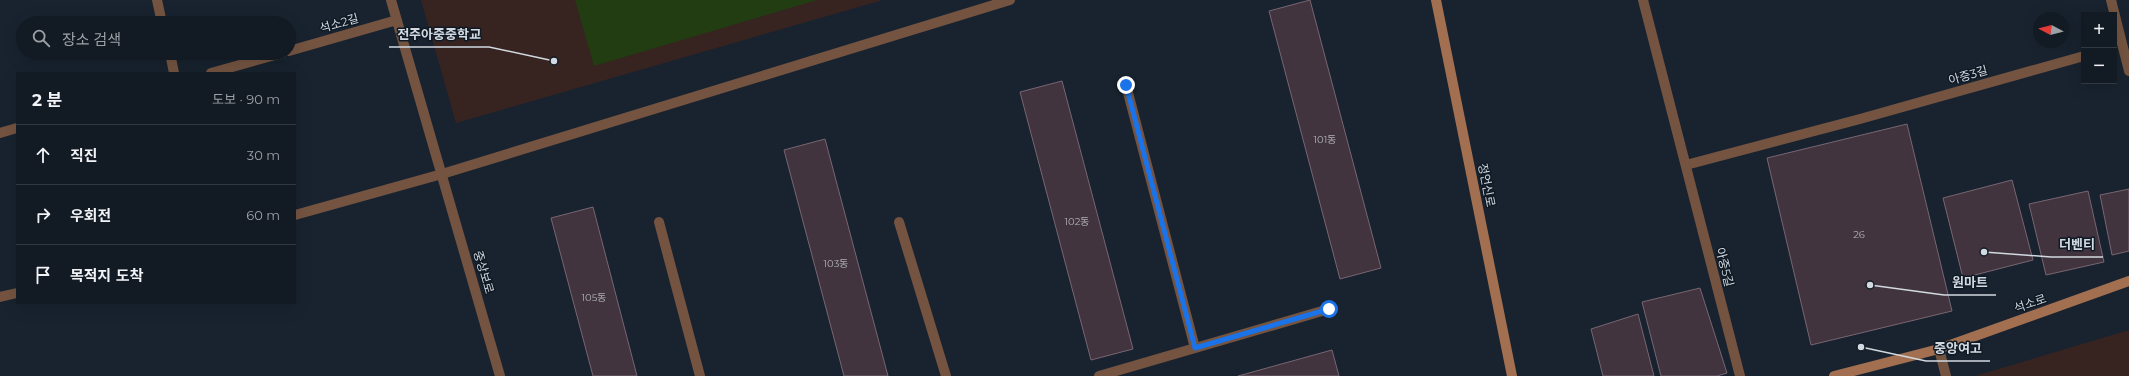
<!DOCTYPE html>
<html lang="ko">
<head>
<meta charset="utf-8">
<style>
  body { margin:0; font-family:Montserrat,"Noto Sans KR",sans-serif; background:#1f2730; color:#f1f3f6 }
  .controls { position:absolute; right:12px; top:12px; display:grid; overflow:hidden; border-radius:0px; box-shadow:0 4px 16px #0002 }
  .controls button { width:36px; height:36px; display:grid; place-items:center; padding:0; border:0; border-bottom:1px solid #313841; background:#121a23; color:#f1f3f6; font:20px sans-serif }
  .compass { position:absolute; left:2033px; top:12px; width:36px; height:36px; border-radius:50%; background:#121a23; box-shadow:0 4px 16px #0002; rotate:277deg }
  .stop { position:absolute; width:12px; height:12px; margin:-9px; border:3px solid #1a73e8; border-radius:50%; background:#fff }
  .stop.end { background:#1a73e8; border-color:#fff; box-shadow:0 1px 4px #0008 }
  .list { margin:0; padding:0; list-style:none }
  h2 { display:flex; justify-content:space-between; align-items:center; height:52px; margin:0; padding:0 16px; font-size:17px }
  h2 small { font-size:13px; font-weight:400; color:#9ca1a6 }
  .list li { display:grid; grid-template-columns:26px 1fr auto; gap:12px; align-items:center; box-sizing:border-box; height:60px; padding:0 16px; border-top:1px solid #313841 }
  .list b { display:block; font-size:15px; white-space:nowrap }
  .list em { font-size:13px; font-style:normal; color:#9ca1a6 }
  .icon { flex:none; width:22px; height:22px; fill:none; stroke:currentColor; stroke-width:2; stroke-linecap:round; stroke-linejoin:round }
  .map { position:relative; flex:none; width:2129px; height:376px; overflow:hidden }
  .search { position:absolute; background:#121a23; box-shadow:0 4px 16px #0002; left:16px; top:16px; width:280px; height:44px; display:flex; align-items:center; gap:10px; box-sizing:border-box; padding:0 14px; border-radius:22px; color:#9ca1a6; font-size:15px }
  .panel { position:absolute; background:#121a23; box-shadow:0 4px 16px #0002; left:16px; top:72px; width:280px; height:232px; border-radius:0px }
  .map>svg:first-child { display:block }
</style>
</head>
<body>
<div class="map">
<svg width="2129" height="376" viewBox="0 0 2129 376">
  <rect width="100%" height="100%" fill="#18232f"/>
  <path fill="#372421" d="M 421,0 L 883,0 L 456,123 Z
    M 2129,330 L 2129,376 L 1975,376 Z"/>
  <path fill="#213d11" d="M 575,0 L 817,0 L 594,66 Z"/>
  <path fill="#42343e" stroke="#776672" d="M 1310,0 L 1381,268 L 1340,279 L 1269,11 Z
    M 1062,81 L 1133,349 L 1091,360 L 1020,92 Z
    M 1907,124 L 1952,311 L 1811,345 L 1767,158 Z
    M 825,139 L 888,376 L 844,376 L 784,150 Z
    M 2012,180 L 2033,260 L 1963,278 L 1943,198 Z
    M 2129,189 L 2129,251 L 2112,255 L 2100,195 Z
    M 2088,191 L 2104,262 L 2046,275 L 2029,204 Z
    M 593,207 L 637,376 L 593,376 L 551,218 Z
    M 1700,288 L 1727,373 L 1717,376 L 1661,376 L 1642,302 Z
    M 1638,314 L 1654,376 L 1603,376 L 1591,329 Z
    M 1332,350 L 1339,376 L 1238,376 Z"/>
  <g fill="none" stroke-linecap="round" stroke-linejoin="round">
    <path stroke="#745441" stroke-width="10" d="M 1126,85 L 1195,348
      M 659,222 L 700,376
      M 899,222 L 946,376
      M 1099,376 L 1329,309"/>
    <path stroke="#745441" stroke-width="10" d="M 157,0 L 162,23
      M 391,0 L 500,376
      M 1643,0 L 1740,376
      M 2111,0 L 2129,71
      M 289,51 L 397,20
      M 170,53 L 174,73
      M 211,73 L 282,53
      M 0,133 L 17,128
      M 1686,165 L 1860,119 L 2084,56
      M 295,215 L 442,174 L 1010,0
      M 0,297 L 17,293
      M 1939,349 L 1946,376"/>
    <path stroke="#a26f50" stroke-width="10" d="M 1436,0 L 1512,376
      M 1834,376 L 1939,349 L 2129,281"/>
  </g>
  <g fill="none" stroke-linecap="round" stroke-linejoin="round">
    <path stroke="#1a73e8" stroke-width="5" d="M 1126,85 L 1195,348 L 1329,309"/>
  </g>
  <g text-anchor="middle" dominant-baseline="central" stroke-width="3" stroke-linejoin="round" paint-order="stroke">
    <g font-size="10" fill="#aeb0b8">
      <text x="1325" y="139">101동</text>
      <text x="1077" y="221">102동</text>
      <text x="1859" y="234">26</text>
      <text x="836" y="263">103동</text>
      <text x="594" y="297">105동</text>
    </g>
    <g font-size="12" fill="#d2d9e1" stroke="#0f1a25">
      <text transform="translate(339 23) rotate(-16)">석소2길</text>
      <text transform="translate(1968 75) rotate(-16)">아중3길</text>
      <text transform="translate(1487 185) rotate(79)">정언신로</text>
      <text transform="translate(1725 267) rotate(76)">아중5길</text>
      <text transform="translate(484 272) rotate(74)">중상보로</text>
      <text transform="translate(2030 303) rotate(-19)">석소로</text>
    </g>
  </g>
  <path fill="none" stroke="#d2d9e1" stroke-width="1.5" d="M554 61L489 47H389M1984 252L2051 257H2103M1870 285L1944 295H1996M1861 347L1926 361H1990"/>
  <g fill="#d2d9e1" stroke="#0f1a25" stroke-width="1.5">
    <circle cx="554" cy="61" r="4"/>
    <circle cx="1984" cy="252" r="4"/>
    <circle cx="1870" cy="285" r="4"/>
    <circle cx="1861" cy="347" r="4"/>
  </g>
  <g font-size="13" text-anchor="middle" font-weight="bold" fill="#d2d9e1" stroke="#0f1a25" stroke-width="3" stroke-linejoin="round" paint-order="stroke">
    <text x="439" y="39">전주아중중학교</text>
    <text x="2077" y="249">더벤티</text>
    <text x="1970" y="287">원마트</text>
    <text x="1958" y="353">중앙여고</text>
  </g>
</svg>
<div class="controls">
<button>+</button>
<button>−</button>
</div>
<svg class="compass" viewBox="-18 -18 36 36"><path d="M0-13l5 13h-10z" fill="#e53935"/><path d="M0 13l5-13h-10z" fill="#9ca1a6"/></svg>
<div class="stop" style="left:1329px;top:309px"></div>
<div class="stop end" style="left:1126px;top:85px"></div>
<div class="search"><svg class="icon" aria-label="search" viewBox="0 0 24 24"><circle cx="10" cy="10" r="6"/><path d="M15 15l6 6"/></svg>장소 검색</div>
<section class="panel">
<h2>2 분<small>도보 · 90 m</small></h2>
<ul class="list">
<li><svg class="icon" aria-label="ahead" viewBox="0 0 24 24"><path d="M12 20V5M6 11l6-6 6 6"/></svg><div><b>직진</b></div><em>30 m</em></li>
<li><svg class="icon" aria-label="right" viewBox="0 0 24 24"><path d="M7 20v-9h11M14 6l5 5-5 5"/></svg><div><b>우회전</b></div><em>60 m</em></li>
<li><svg class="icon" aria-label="arrive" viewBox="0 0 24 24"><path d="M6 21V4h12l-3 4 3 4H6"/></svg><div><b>목적지 도착</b></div></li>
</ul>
</section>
</div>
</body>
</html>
